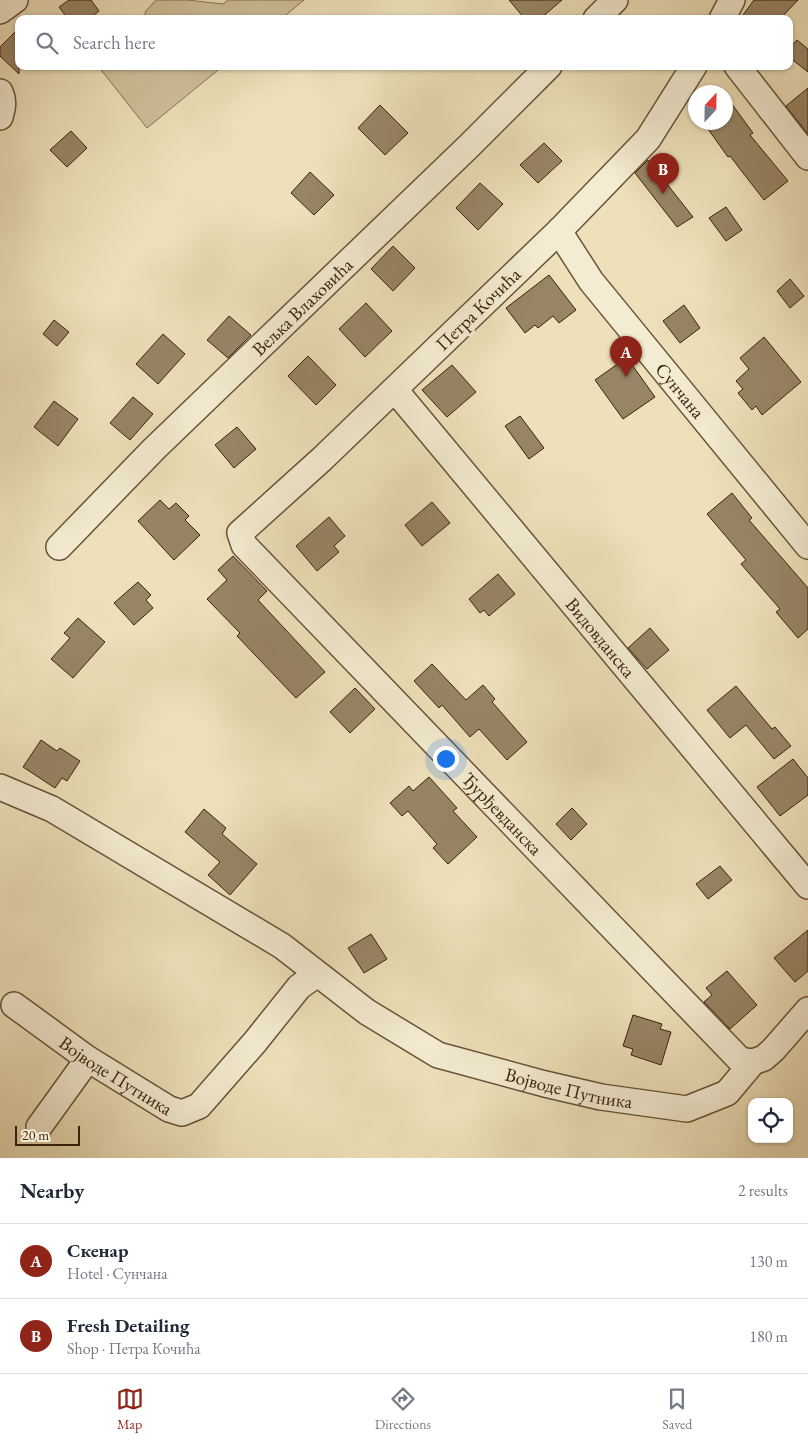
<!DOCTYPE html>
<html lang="en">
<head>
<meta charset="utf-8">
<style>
  body { margin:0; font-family:"EB Garamond",serif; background:#f6f6f7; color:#1f2937 }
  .controls { position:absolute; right:15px; bottom:15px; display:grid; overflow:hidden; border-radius:10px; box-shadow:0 1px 4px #0004 }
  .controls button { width:45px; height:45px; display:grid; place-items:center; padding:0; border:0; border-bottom:1px solid #e0e1e3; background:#fff; color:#1f2937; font:25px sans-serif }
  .compass { position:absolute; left:688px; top:85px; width:45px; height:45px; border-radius:50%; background:#fff; box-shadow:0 1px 4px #0004; rotate:22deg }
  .scale { position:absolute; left:15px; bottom:12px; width:65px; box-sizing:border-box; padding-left:5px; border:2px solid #3b220c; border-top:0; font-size:14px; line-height:18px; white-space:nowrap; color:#3b220c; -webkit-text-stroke:4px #f4ecd2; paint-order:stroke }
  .you { position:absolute; left:445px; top:758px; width:18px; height:18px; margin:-12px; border:4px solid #fff; border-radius:50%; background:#1a73e8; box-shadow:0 0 0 8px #1a73e833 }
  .badge { display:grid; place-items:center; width:32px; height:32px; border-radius:50%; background:#8f2418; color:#fff; font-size:16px; font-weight:700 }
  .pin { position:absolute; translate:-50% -41px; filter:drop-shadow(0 1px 2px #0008) }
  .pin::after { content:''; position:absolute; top:26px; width:18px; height:15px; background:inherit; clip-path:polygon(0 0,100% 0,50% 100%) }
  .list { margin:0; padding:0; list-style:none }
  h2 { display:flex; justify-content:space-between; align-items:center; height:65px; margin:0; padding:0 20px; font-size:21px }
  h2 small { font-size:16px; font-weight:400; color:#747a83 }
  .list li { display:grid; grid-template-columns:32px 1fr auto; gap:15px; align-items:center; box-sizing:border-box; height:75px; padding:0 20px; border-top:1px solid #e0e1e3 }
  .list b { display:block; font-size:19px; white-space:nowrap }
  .list p { margin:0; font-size:16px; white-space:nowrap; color:#747a83 }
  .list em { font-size:16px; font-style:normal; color:#747a83 }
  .icon { flex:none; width:28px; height:28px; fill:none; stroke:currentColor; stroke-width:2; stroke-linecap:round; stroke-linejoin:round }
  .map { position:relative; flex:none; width:808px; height:1158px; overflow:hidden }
  .search { position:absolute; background:#fff; box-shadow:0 1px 4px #0004; left:15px; right:15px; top:15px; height:55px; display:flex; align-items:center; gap:12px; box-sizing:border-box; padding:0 18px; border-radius:10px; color:#747a83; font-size:19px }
  .sheet { height:215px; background:#fff }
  nav { display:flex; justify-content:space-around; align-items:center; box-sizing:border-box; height:70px; border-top:1px solid #e0e1e3; background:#fff; font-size:14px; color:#747a83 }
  nav a { display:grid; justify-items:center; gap:2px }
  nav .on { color:#8f2418 }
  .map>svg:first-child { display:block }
</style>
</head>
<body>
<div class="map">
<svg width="808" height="1158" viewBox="0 0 808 1158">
  <rect width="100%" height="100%" fill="#eee1ba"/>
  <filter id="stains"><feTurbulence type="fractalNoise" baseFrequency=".004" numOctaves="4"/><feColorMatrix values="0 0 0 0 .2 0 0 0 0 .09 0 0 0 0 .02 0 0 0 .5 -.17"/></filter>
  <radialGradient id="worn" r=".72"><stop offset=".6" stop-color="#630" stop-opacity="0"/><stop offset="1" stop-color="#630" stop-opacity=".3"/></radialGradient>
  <path fill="#d0c19c" stroke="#867254" d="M 156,0 L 187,0 L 223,4 L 228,0 L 304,0 L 281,19 L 143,19 L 146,11 Z
    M 98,66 L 223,66 L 147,128 Z"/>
  <path fill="#988566" stroke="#3b220c" d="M 69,0 L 91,0 L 99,11 L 89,19 L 68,19 L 59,7 Z
    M 509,0 L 562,0 L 540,19 L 525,19 Z
    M 754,0 L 798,0 L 780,19 L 740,19 Z
    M 19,28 L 19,74 L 0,56 L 0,47 Z
    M 797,40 L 808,49 L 808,72 L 789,57 L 789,49 Z
    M 808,88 L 808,134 L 786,106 Z
    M 726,96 L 753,133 L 750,135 L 788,181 L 764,200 L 730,156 L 728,157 L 703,122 L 726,122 Z
    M 380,105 L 408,133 L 385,155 L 358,128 Z
    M 71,131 L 87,148 L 67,167 L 50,150 Z
    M 544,143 L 562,161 L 538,183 L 520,165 Z
    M 648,160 L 693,217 L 677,227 L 635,173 Z
    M 310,172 L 334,195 L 314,215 L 291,193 Z
    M 480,183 L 503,204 L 478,230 L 456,208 Z
    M 726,207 L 742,230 L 726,241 L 709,218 Z
    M 393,246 L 415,268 L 393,291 L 371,269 Z
    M 549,275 L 576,310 L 559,323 L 553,316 L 538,328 L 535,325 L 525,333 L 506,308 Z
    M 790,279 L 804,296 L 790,308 L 777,291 Z
    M 366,303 L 392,331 L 365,357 L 339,329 Z
    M 684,305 L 700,328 L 680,343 L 663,321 Z
    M 229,316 L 251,335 L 228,358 L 207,340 Z
    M 54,320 L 69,332 L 57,346 L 43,334 Z
    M 163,334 L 185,354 L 158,384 L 136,364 Z
    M 764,337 L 801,382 L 762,415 L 756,406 L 752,410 L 738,393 L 743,389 L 736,381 L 749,369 L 740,358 Z
    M 308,356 L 336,385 L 316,405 L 288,376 Z
    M 630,362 L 655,397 L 623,419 L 595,380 L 619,363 L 622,368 Z
    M 452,365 L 476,392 L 447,417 L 422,390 Z
    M 133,397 L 153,414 L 130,440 L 110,423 Z
    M 54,401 L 78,419 L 58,446 L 34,427 Z
    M 520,416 L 544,448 L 529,459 L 505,426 Z
    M 237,427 L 256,449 L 234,468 L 215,445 Z
    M 732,493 L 752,518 L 749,520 L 808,588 L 808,629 L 798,638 L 776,612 L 780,609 L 741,564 L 746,560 L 707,514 Z
    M 160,500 L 169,509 L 176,503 L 189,516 L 185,520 L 200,535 L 174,560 L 138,521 Z
    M 432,502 L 450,523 L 422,546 L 405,525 Z
    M 329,517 L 345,536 L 334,546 L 339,552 L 317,571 L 296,546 Z
    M 233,556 L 267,591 L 258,600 L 325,672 L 296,698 L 237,636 L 240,633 L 207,599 L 227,580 L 218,570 Z
    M 498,574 L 515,594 L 489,616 L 484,610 L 480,613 L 469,599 Z
    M 138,582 L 151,595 L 146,600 L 153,608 L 134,625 L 114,603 Z
    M 78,618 L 105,642 L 73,678 L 51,659 L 70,638 L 64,633 Z
    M 650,628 L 669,650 L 647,669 L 628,648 Z
    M 432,664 L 466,700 L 483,685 L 495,699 L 492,702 L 527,742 L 507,760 L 479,729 L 470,737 L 442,705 L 439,708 L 414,681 Z
    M 736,686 L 772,729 L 775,727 L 791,746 L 774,759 L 746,725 L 730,738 L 707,710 Z
    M 355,688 L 375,709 L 350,733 L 330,712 Z
    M 41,740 L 57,751 L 60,748 L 80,761 L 67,781 L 62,778 L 55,788 L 23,767 Z
    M 793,759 L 808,778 L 808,795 L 780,816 L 757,787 Z
    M 429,777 L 457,808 L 453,811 L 477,837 L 448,864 L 433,848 L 437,844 L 408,811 L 402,816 L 390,803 L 409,786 L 413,791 Z
    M 572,808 L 587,824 L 571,840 L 556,824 Z
    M 204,809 L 226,828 L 222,834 L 257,864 L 230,895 L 208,875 L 220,862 L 185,832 Z
    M 720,866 L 732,880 L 708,899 L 696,884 Z
    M 808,930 L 808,971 L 795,982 L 774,958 Z
    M 371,934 L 387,959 L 364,973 L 348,948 Z
    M 727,971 L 757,1005 L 730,1029 L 704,1002 L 712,995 L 706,988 Z
    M 633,1015 L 662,1024 L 660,1029 L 671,1032 L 661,1065 L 631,1055 L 633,1049 L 623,1046 Z"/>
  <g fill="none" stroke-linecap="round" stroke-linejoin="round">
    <defs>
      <g id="minor">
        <path d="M 0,11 L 15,0"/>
        <path d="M 596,19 L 615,0"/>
        <path d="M 722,19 L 732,0"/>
        <path id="s1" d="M 694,66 L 648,139 L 560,230 L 322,459 L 240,533 L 244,545 L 740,1060 L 753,1062"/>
        <path d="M 737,66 L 808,157"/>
        <path d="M 0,92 C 4,101 3,107 0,117"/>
        <path id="s2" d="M 560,230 L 564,239 L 591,281 L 808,546"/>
        <path id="s3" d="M 395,390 L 808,886"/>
        <path id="s4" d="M 59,547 L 154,449 L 469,146 L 549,66"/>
        <path id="s5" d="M 0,787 L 52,809 L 282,946 L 367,1012 L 438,1055 L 545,1084 L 601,1097 L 687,1109 L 727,1093 L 753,1062 L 764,1058 L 773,1050 L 808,1010"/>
        <path id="s6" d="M 14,1005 L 88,1059 L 169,1109 L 182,1113 L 199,1106 L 255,1042 L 299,987 L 317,974"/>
        <path d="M 39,1127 L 88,1059"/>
      </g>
    </defs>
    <use href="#minor" stroke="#685238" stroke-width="28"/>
    <use href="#minor" stroke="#f4ecd2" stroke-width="25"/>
  </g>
  <g text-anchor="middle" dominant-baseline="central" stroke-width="5" stroke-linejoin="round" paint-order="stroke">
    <g font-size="19" fill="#3b220c" stroke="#f4ecd2">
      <text stroke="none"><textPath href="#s4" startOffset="342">Вељка Влаховића</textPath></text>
      <text transform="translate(478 309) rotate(-44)">Петра Кочића</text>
      <text stroke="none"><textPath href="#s2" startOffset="201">Сунчана</textPath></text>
      <text stroke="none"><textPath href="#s3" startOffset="322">Видовданска</textPath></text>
      <text stroke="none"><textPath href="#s1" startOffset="1039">Ђурђевданска</textPath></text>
      <text stroke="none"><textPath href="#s6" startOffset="124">Војводе Путника</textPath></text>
      <text stroke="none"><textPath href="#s5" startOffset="650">Војводе Путника</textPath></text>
    </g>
  </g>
  <rect width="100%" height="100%" filter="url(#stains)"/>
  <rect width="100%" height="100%" fill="url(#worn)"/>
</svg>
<div class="controls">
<button><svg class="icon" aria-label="locate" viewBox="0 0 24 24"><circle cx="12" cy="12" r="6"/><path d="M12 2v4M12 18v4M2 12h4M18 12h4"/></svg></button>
</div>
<svg class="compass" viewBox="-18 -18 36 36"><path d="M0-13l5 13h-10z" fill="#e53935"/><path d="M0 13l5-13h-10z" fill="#747a83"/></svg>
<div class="scale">20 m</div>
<div class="you"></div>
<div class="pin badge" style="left:626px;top:377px">A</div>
<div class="pin badge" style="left:663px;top:194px">B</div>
<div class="search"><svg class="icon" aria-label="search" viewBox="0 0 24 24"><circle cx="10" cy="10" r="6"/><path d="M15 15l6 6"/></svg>Search here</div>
</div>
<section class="sheet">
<h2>Nearby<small>2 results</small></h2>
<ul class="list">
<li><span class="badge">A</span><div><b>Скенар</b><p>Hotel · Сунчана</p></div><em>130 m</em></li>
<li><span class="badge">B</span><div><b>Fresh Detailing</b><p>Shop · Петра Кочића</p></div><em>180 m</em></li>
</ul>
</section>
<nav>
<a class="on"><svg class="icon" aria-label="map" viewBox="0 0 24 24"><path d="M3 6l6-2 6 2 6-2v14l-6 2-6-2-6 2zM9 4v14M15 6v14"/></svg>Map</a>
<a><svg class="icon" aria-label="directions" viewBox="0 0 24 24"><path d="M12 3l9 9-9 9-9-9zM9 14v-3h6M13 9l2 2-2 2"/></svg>Directions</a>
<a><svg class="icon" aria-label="saved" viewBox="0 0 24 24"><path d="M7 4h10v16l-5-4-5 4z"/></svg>Saved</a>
</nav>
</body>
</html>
